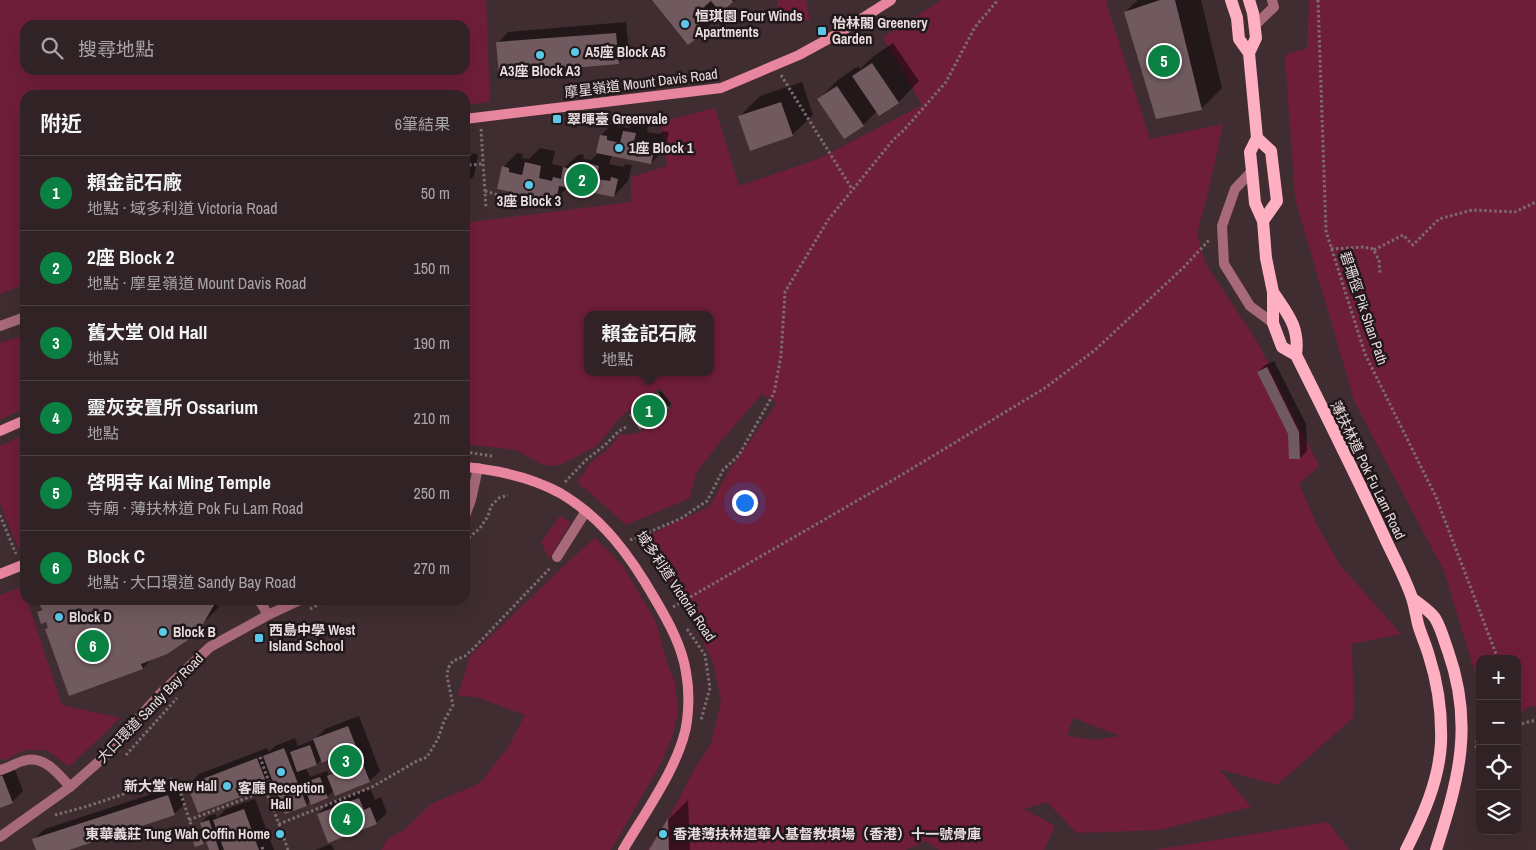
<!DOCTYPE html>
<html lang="zh-TW">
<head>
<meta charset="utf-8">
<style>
  body { margin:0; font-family:"Archivo Narrow","Noto Sans TC",sans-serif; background:#3c2f32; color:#f1f3f6 }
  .controls { position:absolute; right:15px; bottom:15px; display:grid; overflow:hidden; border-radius:10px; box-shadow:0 5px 20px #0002 }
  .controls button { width:45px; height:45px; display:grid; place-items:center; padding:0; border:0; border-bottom:1px solid #4b3f42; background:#302225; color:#f1f3f6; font:25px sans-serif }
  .you { position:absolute; left:744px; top:502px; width:18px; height:18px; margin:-12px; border:4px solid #fff; border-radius:50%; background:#1a73e8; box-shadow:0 0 0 8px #1a73e833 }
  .badge { display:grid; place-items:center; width:32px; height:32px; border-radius:50%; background:#0b8043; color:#fff; font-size:16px; font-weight:700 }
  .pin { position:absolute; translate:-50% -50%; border:2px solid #fff; box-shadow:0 1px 5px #0006 }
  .popup { position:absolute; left:584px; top:311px; width:130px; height:65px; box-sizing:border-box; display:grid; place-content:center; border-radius:10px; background:#302225; filter:drop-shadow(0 1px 4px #0005); font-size:16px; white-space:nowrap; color:#a8a4a7 }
  .popup b { font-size:19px; color:#f1f3f6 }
  .popup::after { content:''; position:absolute; left:50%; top:100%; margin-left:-10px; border:10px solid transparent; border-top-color:#302225 }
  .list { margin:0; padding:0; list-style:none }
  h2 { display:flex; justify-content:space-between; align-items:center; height:65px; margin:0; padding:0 20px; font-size:21px }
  h2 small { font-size:16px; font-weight:400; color:#a8a4a7 }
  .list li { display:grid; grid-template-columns:32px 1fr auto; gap:15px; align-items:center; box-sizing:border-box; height:75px; padding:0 20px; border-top:1px solid #4b3f42 }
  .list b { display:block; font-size:19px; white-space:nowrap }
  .list p { margin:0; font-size:16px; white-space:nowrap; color:#a8a4a7 }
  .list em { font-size:16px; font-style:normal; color:#a8a4a7 }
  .icon { flex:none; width:28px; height:28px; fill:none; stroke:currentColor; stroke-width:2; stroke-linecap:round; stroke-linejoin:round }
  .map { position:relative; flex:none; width:1536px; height:850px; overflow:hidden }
  .search { position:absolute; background:#302225; box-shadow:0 5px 20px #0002; left:20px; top:20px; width:450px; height:55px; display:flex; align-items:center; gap:12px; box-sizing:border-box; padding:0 18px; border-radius:15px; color:#a8a4a7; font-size:19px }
  .panel { position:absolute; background:#302225; box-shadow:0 5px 20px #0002; left:20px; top:90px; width:450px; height:515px; border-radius:15px }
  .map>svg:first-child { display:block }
</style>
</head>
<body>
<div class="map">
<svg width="1536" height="850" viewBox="0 0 1536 850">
  <rect width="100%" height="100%" fill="#402d31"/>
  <path fill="#6f1e39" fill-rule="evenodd" d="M 0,0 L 486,0 L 490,102 L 465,105 L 465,95 L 25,95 L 25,284 L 0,294 ZM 25,25 L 465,25 L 465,70 L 25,70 Z
    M 777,0 L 806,0 L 810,20 L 781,25 Z
    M 941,0 L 1109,0 L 1106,2 L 1150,139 L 1223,124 L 1209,189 L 1197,233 L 1205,263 L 1258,343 L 1319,466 L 1299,484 L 1317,525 L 1340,565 L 1401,634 L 1352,644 L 1354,717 L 1277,785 L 1219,769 L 1251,807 L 1160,830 L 1077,833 L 1047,802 L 1024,809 L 1055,826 L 1044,850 L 939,850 L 926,841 L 906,850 L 648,850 L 672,812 L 695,768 L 711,744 L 721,701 L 713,662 L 690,616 L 645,537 L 710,506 L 728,472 L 777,403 L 762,394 L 720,442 L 696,473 L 690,498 L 626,525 L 586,489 L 579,485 L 578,478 L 584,473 L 590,463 L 610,447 L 620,434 C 643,438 656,420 673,406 L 660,388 L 621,416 L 597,446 L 562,464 L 554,466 L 541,464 L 516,450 L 465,444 L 465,223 L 631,202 L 631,177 L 667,166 L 661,122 L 715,108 L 739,186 L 818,159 L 922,105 L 883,37 ZM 588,315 L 710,315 L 710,372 L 588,372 ZM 1073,718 L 1120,736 L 1094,740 L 1067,736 Z
    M 1309,0 L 1536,0 L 1536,706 L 1528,707 L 1517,717 L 1517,659 L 1480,659 L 1480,689 L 1444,571 L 1355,403 L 1295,199 L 1285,55 L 1307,48 Z
    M 25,335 L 25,408 L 0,420 L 0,343 Z
    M 25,435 L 25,545 L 18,548 L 0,503 L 0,446 Z
    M 560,516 L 571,522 L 549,559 L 541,542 Z
    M 595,538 L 623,566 L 656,622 L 667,663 L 675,682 L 678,713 L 672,737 L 661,763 L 611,850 L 381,850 L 387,840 L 405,829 L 431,804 L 480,783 L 508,747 L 525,715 L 477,697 L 458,696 L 470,656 L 569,561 Z
    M 22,587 L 25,600 L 27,600 L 62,705 L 120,718 L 69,767 L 47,750 L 24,750 L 6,760 L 0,759 L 0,595 Z
    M 1328,822 L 1349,850 L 1153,850 Z"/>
  <path fill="#0007" fill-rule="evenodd" d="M 653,0 L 735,0 L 704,31 Z
    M 1138,0 L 1201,0 L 1222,88 L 1201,109 L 1125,12 Z
    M 626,22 L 629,52 L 618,63 L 498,43 L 508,32 Z
    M 893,43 L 919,81 L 899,102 L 880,115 L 877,111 L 863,125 L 819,99 L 839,79 L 858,66 L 860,69 L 874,56 Z
    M 802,82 L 813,115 L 792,135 L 739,117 L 760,96 Z
    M 639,117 L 649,119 L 647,132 L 660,134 L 663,131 L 669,132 L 665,149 L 651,163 L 612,155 L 609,164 L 623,167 L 626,164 L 632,165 L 628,181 L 614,196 L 569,186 L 555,200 L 498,188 L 503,167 L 517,153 L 523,154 L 522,158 L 529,159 L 540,148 L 555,151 L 552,164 L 565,167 L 579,154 L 584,155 L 583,159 L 591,160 L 597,154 L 601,135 L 615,121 L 621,122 L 620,126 L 628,128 Z
    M 473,153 L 478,155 L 474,176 L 465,184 L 465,156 L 470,157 Z
    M 1274,361 L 1306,424 L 1307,451 L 1300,458 L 1258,372 L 1265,365 Z
    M 661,391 L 671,404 L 668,407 L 633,412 Z
    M 39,600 L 222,600 L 217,609 L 187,639 L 153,658 L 143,668 L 70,694 L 46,620 L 38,612 L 42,608 Z
    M 359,716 L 380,771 L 369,781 L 334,790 L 327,797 L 311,800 L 306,805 L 273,779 L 267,786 L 189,785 L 199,774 L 267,748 L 269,752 L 275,746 L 295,738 L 298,746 L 314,740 L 325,729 ZM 331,758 L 335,770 L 329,776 L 327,771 L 310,777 L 306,768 L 317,764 L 322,759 Z
    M 13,765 L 23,791 L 12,802 L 0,807 L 0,770 Z
    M 179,785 L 185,804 L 174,814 L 65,850 L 37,850 L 34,839 L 45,829 Z
    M 370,788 L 375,800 L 381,797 L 387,813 L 376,823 L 318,814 L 329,803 Z
    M 255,799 L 274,850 L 210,850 L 207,839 L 203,843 L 192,834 L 195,831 L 203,828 L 201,823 L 208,816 L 216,814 L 217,818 L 226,809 Z
    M 688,800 L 690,850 L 650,850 L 669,819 Z
    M 331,844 L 334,850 L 315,850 Z"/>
  <path fill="#705a5f" d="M 652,0 L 732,0 L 733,2 L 721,13 L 711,1 L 704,7 L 706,9 L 699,15 L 697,13 L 692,16 L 705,32 L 688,45 Z
    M 1160,0 L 1175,0 L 1202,110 L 1156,119 L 1124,12 Z
    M 616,33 L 619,64 L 499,74 L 496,42 Z
    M 872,63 L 899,103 L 879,116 L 852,76 Z
    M 837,86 L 864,126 L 844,139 L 817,99 Z
    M 781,102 L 793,136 L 750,151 L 738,116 Z
    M 623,131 L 636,133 L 633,146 L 647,149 L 647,145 L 655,147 L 651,164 L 596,153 L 600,135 L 607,136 L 607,140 L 620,143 Z
    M 525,162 L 541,166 L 539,178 L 552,181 L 553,177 L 561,179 L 563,167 L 570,169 L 570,173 L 583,176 L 586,163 L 599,166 L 596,179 L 610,181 L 611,177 L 618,179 L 614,197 L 559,186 L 556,202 L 497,189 L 502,166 L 509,168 L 509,172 L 522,175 Z
    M 1267,367 L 1299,432 L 1300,459 L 1289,459 L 1288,434 L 1257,372 Z
    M 658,393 L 669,408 L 640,430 L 629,415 Z
    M 38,600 L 116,600 L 117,604 L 127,600 L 217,600 L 203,624 L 188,640 L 167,654 L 141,664 L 143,669 L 69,696 L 45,629 L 48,628 L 46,622 L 41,624 L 37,612 L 42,610 Z
    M 348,726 L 370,782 L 335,796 L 327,776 L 335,773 L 330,759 L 322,763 L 313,739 Z
    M 310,745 L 317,765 L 297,772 L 290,752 Z
    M 284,748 L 307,806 L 285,814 L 263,756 Z
    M 257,758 L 268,787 L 198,813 L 187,785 Z
    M 2,775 L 13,803 L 0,808 L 0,776 Z
    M 320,777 L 328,798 L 311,805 L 303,783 Z
    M 168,795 L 175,815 L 69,850 L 36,850 L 32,839 Z
    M 359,798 L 364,810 L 370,807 L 377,824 L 328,843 L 317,814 Z
    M 244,809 L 259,850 L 224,850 L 213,820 Z
    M 668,818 L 669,850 L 649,850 Z
    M 209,820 L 219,850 L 209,850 L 200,823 Z
    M 198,831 L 204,844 L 195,847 L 190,834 Z"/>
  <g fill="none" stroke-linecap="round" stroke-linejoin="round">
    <path stroke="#7c6b6f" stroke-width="3" stroke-dasharray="2.5 2.5" stroke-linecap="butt" d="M 1318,0 L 1326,231 L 1365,354 L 1436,497 L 1498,659
      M 781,75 L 852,189
      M 481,129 L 486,208
      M 469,165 L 483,164
      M 485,191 L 502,196
      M 1331,249 L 1364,247 L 1373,249 L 1379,260 L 1380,275
      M 1374,250 L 1403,235 L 1413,245 L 1439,219 L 1472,210 L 1515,212 L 1536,202
      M 465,452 L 492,456
      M 565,482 L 586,460 L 605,445 L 619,431 L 628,426
      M 0,515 L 16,554
      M 630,540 L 680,519 L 707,501 L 723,470 L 739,455 L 774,393 L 781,356 L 785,292 L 828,220 L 893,140 L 904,130 L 946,82 L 975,27 L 998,0
      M 465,541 L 480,528 L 488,516 L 491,506 L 499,498 L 508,495
      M 673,607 L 898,477 L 1045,388 L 1095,350 L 1184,267 L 1210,239
      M 310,609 L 328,600
      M 687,629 L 705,655 L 710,688 L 701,720
      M 1517,725 L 1536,720
      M 1517,741 L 1517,743
      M 1476,748 L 1477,741 L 1480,742
      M 126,755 L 177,698
      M 260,757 L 271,788
      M 266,791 L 279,824 L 372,787 L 415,762 L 427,757 L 438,739 L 444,721 L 453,705 L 447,676 L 448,668 L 453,661 L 465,656 L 473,649 L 551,567
      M 55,815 L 88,806 L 169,779 L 174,780 L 178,785 L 193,831
      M 189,820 L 275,787
      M 279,824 L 288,850
      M 262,847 L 263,850"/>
    <path stroke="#a86978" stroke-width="10" d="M 1255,25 L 1274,7 L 1272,0
      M 0,326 L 25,317
      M 557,557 L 586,511
      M 258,600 L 261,603 L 268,615
      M 0,770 C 9,768 15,763 23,761 C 43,754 58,773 70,787"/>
    <path stroke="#a86978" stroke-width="10" d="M 1252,171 L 1235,189 L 1222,226 L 1224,264 L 1250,306 L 1273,323
      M 465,516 L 471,500 L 478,468
      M 0,837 L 70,787 L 104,757 L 159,695 L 210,647 L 268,615 L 300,600"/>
    <path stroke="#e9869f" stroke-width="10" d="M 465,119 L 721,88 L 799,55 L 839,33 L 891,0
      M 0,431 L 25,420
      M 465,467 C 497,470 531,477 560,493 C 603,518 631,557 655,599 C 668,621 682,646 686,672 C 689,688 689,705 687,721 C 682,762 644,814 623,850
      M 0,574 L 25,564"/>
    <path stroke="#feb0c2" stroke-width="12" d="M 1231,0 L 1237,18 L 1239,39 L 1249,53 L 1257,138 L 1250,152 L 1252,171 L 1255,203 L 1263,221 L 1266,258 L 1273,292 L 1273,323 L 1282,347 L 1296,355 C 1326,415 1356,475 1384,536 C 1393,556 1405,577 1412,598 C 1415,607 1416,616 1418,624 C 1421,635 1426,645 1429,656 C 1438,684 1442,713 1441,743 C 1439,781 1423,816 1406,850
      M 1249,53 L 1256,38 L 1253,13 L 1249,0
      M 1257,138 L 1271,151 L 1277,201 L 1263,221
      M 1273,292 C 1287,313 1300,327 1296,355
      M 1412,598 C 1419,604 1430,611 1435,618 C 1441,628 1444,640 1448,651 C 1474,725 1459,778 1436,850"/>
  </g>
  <g fill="#5bc8e7" stroke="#21181a" stroke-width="2">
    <circle cx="685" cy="24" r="5"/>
    <rect x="817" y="26" width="10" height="10" rx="2.5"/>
    <circle cx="575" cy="52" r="5"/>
    <circle cx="540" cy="55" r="5"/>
    <rect x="552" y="114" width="10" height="10" rx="2.5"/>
    <circle cx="619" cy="148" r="5"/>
    <circle cx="529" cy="185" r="5"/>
    <circle cx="59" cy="617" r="5"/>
    <circle cx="163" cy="632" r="5"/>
    <rect x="254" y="633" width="10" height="10" rx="2.5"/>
    <circle cx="281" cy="772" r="5"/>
    <circle cx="227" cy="786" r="5"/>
    <circle cx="280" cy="834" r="5"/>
    <circle cx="663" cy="834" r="5"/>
  </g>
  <g text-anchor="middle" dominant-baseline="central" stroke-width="5" stroke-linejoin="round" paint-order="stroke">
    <g font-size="14" font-weight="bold" fill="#e9dcdf" stroke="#21181a" text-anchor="start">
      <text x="695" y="16">恒琪園 Four Winds<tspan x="695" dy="16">Apartments</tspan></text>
      <text x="832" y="23">怡林閣 Greenery<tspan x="832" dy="16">Garden</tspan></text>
      <text x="585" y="52">A5座 Block A5</text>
      <text x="540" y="71" text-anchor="middle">A3座 Block A3</text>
      <text x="567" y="119">翠暉臺 Greenvale</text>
      <text x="629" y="148">1座 Block 1</text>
      <text x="529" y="201" text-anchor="middle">3座 Block 3</text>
      <text x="69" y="617">Block D</text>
      <text x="269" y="630">西島中學 West<tspan x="269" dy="16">Island School</tspan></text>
      <text x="173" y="632">Block B</text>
      <text x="217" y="786" text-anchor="end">新大堂 New Hall</text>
      <text x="281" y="788" text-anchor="middle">客廳 Reception<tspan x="281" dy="16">Hall</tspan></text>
      <text x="270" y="834" text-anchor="end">東華義莊 Tung Wah Coffin Home</text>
      <text x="673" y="834">香港薄扶林道華人基督教墳場（香港）十一號骨庫</text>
    </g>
    <g font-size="14" fill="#e9dcdf" stroke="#21181a">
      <text transform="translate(641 83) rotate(-7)">摩星嶺道 Mount Davis Road</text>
      <text transform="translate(1364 308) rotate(71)">碧珊徑 Pik Shan Path</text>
      <text transform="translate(1368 470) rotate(64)">薄扶林道 Pok Fu Lam Road</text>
      <text transform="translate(676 586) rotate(56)">域多利道 Victoria Road</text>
      <text transform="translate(150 708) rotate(-46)">大口環道 Sandy Bay Road</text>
    </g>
  </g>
</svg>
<div class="controls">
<button>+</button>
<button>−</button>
<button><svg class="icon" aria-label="locate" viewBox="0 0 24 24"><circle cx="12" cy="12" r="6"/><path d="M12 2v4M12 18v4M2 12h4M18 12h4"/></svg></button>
<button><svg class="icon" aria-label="layers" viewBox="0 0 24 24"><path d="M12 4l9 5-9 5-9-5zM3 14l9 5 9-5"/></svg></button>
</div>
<div class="you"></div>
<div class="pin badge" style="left:649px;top:411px">1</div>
<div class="popup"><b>賴金記石廠</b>地點</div>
<div class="pin badge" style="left:582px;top:180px">2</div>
<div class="pin badge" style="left:346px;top:761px">3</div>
<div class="pin badge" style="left:347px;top:819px">4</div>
<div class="pin badge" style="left:1164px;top:61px">5</div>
<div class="pin badge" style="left:93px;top:646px">6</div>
<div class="search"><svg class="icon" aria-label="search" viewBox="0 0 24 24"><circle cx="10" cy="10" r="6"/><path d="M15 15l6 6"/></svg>搜尋地點</div>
<section class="panel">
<h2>附近<small>6筆結果</small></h2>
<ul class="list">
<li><span class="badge">1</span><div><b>賴金記石廠</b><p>地點 · 域多利道 Victoria Road</p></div><em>50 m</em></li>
<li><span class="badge">2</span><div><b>2座 Block 2</b><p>地點 · 摩星嶺道 Mount Davis Road</p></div><em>150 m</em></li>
<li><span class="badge">3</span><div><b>舊大堂 Old Hall</b><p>地點</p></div><em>190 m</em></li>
<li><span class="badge">4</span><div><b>靈灰安置所 Ossarium</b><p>地點</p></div><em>210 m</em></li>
<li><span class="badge">5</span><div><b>啓明寺 Kai Ming Temple</b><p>寺廟 · 薄扶林道 Pok Fu Lam Road</p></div><em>250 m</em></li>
<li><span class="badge">6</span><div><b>Block C</b><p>地點 · 大口環道 Sandy Bay Road</p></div><em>270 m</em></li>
</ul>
</section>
</div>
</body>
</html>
